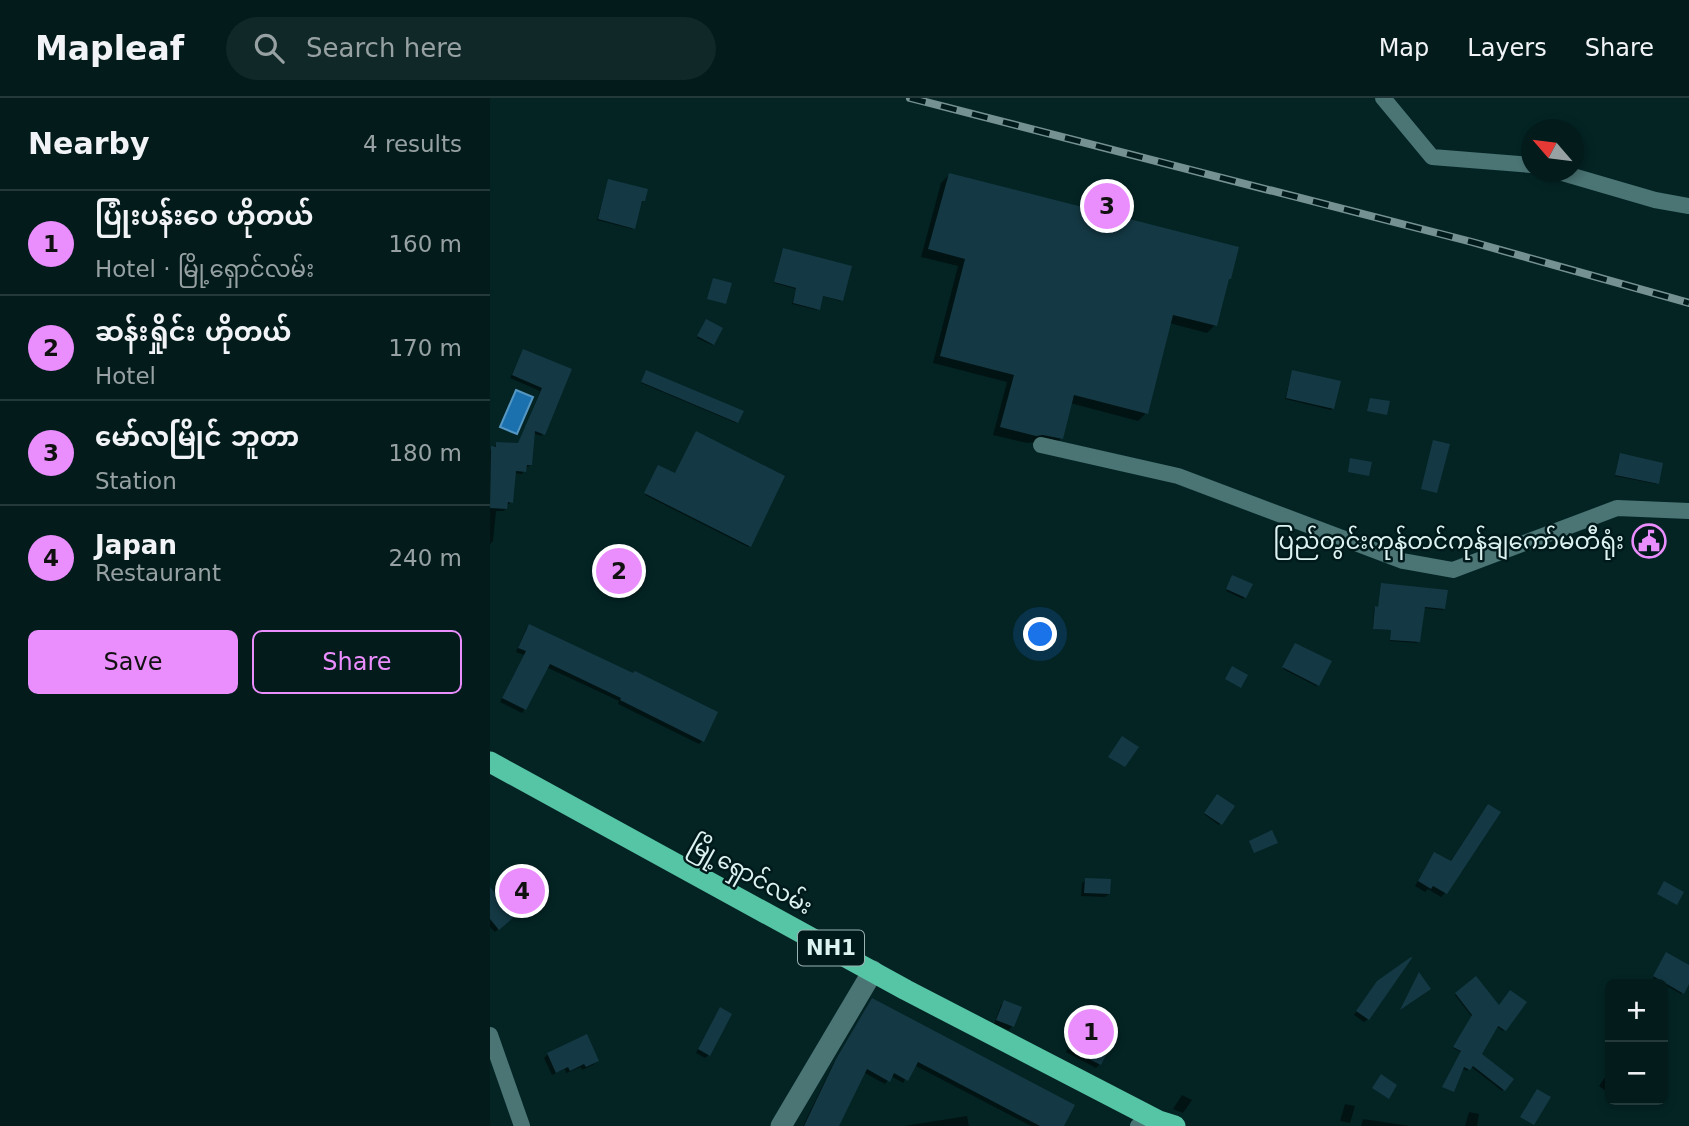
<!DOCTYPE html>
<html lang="en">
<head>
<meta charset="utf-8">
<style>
  body { margin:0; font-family:"DejaVu Sans","Noto Sans Myanmar",sans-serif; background:#112828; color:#f1f3f6 }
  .controls { position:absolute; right:21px; bottom:21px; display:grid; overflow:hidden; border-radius:10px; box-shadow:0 4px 10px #0003 }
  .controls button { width:63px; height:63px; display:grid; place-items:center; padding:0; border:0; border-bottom:2px solid #24393a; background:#031b1b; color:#f1f3f6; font:35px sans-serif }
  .compass { position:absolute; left:1031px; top:21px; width:63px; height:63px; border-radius:50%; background:#031b1b; box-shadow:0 4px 10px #0003; rotate:298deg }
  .you { position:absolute; left:551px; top:537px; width:24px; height:24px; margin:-18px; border:5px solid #fff; border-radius:50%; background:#1a73e8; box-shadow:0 0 0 10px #1a73e833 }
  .badge { display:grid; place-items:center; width:46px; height:46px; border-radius:50%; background:#ea8dfd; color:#111; font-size:23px; font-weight:700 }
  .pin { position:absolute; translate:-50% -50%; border:4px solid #fff; box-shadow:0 2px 7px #0006 }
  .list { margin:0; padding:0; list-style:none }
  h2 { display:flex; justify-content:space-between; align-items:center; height:91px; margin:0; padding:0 28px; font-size:30px }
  h2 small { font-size:23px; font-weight:400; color:#97a1a3 }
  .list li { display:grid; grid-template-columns:46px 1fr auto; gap:21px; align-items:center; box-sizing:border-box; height:105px; padding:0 28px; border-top:2px solid #24393a }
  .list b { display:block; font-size:26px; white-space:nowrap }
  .list p { margin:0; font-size:23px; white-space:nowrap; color:#97a1a3 }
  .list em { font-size:23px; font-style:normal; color:#97a1a3 }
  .actions { display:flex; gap:14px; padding:21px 28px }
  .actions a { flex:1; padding:16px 0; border:2px solid #ea8dfd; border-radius:10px; text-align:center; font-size:24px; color:#ea8dfd }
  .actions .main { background:#ea8dfd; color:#111 }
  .icon { flex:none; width:38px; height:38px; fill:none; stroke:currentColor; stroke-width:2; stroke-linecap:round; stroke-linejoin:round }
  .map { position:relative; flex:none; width:1199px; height:1028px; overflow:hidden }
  header { display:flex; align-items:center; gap:42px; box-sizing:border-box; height:98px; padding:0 35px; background:#031b1b; border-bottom:2px solid #24393a }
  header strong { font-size:33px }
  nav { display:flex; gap:38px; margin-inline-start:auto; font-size:24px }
  .search { width:490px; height:63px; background:#112828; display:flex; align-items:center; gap:18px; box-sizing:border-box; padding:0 24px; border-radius:38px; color:#97a1a3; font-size:26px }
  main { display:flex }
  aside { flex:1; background:#031b1b }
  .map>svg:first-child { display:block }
</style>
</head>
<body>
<header>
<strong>Mapleaf</strong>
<div class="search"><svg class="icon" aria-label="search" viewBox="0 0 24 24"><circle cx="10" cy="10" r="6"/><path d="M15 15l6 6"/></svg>Search here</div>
<nav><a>Map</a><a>Layers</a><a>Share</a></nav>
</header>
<main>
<aside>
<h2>Nearby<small>4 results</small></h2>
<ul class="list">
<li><span class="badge">1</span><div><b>ပြုံးပန်းဝေ ဟိုတယ်</b><p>Hotel · မြို့ရှောင်လမ်း</p></div><em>160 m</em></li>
<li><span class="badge">2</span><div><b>ဆန်းရှိုင်း ဟိုတယ်</b><p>Hotel</p></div><em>170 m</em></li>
<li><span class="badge">3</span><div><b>မော်လမြိုင် ဘူတာ</b><p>Station</p></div><em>180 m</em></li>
<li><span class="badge">4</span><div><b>Japan</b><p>Restaurant</p></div><em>240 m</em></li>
</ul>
<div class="actions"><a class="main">Save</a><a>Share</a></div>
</aside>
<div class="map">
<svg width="1199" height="1028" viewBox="0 0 1199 1028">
  <rect width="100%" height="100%" fill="#042424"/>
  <path fill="#1b70ae" stroke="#5597c2" stroke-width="2" d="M 26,292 L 43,299 L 27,336 L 10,329 Z"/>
  <path fill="#0007" d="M 459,77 L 736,183 L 725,227 L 717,235 L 679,225 L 656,315 L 648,323 L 580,305 L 571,340 L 563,348 L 544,344 L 537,345 L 503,337 L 517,284 L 443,265 L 468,168 L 431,159 L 451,85 Z
    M 118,84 L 153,102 L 142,131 L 107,122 Z
    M 292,153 L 352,202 L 350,203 L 332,198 L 327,212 L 302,206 L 306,191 L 284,185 Z
    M 215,224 L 223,246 L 222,247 L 207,240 Z
    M 33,253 L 79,272 L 53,336 L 51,338 L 43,335 L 40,367 L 38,369 L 35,369 L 34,373 L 32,376 L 24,375 L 21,404 L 19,406 L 16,406 L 16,411 L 13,413 L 6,413 L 3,443 L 0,446 L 0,352 L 4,350 L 7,345 L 28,347 L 50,293 L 20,280 Z
    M 802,274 L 843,310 L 841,312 L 795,301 Z
    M 155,275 L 247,324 L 246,325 L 151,285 Z
    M 1129,358 L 1167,385 L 1166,386 L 1125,378 Z
    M 168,370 L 260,448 L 258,449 L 155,397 Z
    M 1148,437 L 1174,447 L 1149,452 L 1147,438 Z
    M 741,481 L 760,487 L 753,501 L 736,493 Z
    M 892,487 L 954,511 L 953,512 L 933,510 L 927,545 L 900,543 L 901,532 L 883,531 L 884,511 L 888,510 Z
    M 39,528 L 212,643 L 209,646 L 128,606 L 129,603 L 56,569 L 35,611 L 32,615 L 10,604 L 34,557 L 26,554 L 36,531 Z
    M 804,548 L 828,587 L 826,588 L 793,571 Z
    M 727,698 L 743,709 L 729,727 L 714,716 Z
    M 994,712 L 955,795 L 951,799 L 938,791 L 935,794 L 925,788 L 941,760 L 960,764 Z
    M 596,782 L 619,796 L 615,799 L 591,798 L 592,785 Z
    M 0,791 L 23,818 L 5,834 L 0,829 Z
    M 1175,857 L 1199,869 L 1199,882 L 1191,896 L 1163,880 Z
    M 919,862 L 878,921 L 874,924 L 864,917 L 883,889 Z
    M 985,880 L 1009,910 L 1035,905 L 1013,933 L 1006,928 L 990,956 L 1022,981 L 1012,993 L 980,968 L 977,973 L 972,970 L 971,954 L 963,950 L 982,919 L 965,897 Z
    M 515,904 L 522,928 L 519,932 L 504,926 L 511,907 Z
    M 379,906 L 572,1028 L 541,1028 L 424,967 L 413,985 L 401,978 L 395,986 L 373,974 L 347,1028 L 313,1028 L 343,966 Z
    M 227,915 L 219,957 L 215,960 L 206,955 Z
    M 593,922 L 610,966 L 606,970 L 576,954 L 590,926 Z
    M 58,956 L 107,963 L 103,967 L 92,972 L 91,969 L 76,975 L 75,971 L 62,977 L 54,960 Z
    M 1120,972 L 1120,996 L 1109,988 Z
    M 692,997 L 702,1002 L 693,1015 L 683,1011 Z
    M 855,1006 L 865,1008 L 860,1025 L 850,1023 Z
    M 979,1014 L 989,1016 L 987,1028 L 975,1028 Z
    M 477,1018 L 479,1028 L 414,1028 Z
    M 873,1021 L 920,1028 L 871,1028 Z"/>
  <path fill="#143944" d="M 459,75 L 749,149 L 741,181 L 739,181 L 727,228 L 683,217 L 658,316 L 584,297 L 573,341 L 553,337 L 546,338 L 510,329 L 524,277 L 450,258 L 475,161 L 438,151 Z
    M 118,81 L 158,91 L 155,103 L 152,103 L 145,131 L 108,121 Z
    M 293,150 L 362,168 L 353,203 L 333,198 L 330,212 L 303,205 L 306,190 L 284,184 Z
    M 223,180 L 242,185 L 236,206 L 217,201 Z
    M 216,221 L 233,230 L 224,247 L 207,238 Z
    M 33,251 L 82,271 L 55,337 L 45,333 L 42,367 L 37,367 L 36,374 L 26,373 L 23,405 L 18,404 L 17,411 L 0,410 L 1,348 L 6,349 L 6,344 L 28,345 L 52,290 L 22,277 Z
    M 156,272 L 254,313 L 248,325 L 151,284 Z
    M 802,272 L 851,283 L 844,311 L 796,300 Z
    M 880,300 L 900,303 L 897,317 L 877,313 Z
    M 206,333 L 295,378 L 261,449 L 154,395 L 168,367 L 185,375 Z
    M 943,342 L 960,346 L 947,395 L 931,391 Z
    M 1130,355 L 1173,365 L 1169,386 L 1125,377 Z
    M 860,360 L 882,364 L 879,378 L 858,374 Z
    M 1174,432 L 1176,448 L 1150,451 L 1148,435 Z
    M 742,477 L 763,486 L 756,500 L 736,491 Z
    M 891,485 L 958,492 L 955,511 L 935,509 L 930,544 L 900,542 L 901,532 L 883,531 L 885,508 L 888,509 Z
    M 39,526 L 143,575 L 145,573 L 228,614 L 214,644 L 130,602 L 131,600 L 60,566 L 36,612 L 12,600 L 36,553 L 28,550 Z
    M 805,545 L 842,563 L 829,588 L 792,569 Z
    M 742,568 L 758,577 L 751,590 L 735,581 Z
    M 632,638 L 649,649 L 635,669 L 618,659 Z
    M 727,696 L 745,708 L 732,727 L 714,715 Z
    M 998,706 L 1011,714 L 957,796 L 943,788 L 941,791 L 928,783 L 944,754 L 961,763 Z
    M 782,732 L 788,745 L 764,755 L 759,743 Z
    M 595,780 L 621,781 L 620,796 L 594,795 Z
    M 1174,783 L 1194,794 L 1187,807 L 1167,796 Z
    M 0,789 L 25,818 L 9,832 L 0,821 Z
    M 1176,854 L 1199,867 L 1199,886 L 1194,896 L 1163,878 Z
    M 921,859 L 922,860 L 879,922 L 866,913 L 887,883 Z
    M 929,874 L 941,891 L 910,912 Z
    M 986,878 L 1009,907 L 1020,892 L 1037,904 L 1016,933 L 1008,928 L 992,956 L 1024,981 L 1015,993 L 983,968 L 980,972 L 974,969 L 964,994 L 952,989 L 971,953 L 963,949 L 982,917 L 965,895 Z
    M 382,900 L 585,1007 L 574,1028 L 550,1028 L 428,964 L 418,983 L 404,975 L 400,984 L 377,971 L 349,1028 L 314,1028 L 346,961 Z
    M 514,902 L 532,909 L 524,929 L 506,922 Z
    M 230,909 L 242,916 L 220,958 L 208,951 Z
    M 593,920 L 626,937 L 611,967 L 578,951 Z
    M 97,936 L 109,963 L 96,969 L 94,966 L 80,973 L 78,969 L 66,975 L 57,955 Z
    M 891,976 L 907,987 L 899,1001 L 882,990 Z
    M 1047,991 L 1061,999 L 1044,1027 L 1030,1019 Z"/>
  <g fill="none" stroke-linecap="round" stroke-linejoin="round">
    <path stroke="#4b7474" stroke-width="16" d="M 893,0 L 942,59 L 1042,67
      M 1069,74 L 1165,102 L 1199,108
      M 551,347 L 688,378 L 913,463 L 963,472 L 1127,410 L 1199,413
      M 0,937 L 32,1028
      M 648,1028 L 669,1023"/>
    <path stroke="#4b7474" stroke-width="21" d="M 291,1028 L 383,873"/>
    <path stroke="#56c5a6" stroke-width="21" d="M 0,664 L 416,892 L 669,1023 L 685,1028"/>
    <defs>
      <path id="rail" d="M 420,0 L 982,144 L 1199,205"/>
    </defs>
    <use href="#rail" stroke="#769191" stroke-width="8"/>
    <use href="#rail" stroke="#001a1b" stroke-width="5" stroke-dasharray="16" stroke-linecap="butt"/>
  </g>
  <defs>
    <symbol id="civic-ring" viewBox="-11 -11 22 22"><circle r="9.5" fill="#001a1b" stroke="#ea8dfd" stroke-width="1.5"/><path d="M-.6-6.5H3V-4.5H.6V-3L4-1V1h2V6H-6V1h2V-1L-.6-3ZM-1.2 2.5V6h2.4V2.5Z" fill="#ea8dfd"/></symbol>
  </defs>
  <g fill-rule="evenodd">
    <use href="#civic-ring" x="1140" y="424" width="38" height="38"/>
  </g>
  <g text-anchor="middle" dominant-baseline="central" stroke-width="5" stroke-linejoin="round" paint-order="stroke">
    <rect fill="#001a1b" stroke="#9bb2b2" stroke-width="2" x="308" y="832.5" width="66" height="35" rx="5"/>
    <g font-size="21" font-weight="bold" fill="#ddf3f2">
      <text x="341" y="850">NH1</text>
    </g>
    <g font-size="23" fill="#ddf3f2" stroke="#001a1b" text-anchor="end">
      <text x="1134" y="443">ပြည်တွင်းကုန်တင်ကုန်ချကော်မတီရုံး</text>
    </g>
    <g font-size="23" fill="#ddf3f2" stroke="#001a1b">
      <text transform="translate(261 777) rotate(29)">မြို့ရှောင်လမ်း</text>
    </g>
  </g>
</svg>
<div class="controls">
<button>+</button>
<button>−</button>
</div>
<svg class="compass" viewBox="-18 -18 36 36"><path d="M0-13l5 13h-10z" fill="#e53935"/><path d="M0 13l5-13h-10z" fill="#97a1a3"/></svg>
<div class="you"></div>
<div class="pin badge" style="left:601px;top:934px">1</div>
<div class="pin badge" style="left:129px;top:473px">2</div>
<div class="pin badge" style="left:617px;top:108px">3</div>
<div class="pin badge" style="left:32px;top:793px">4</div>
</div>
</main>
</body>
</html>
